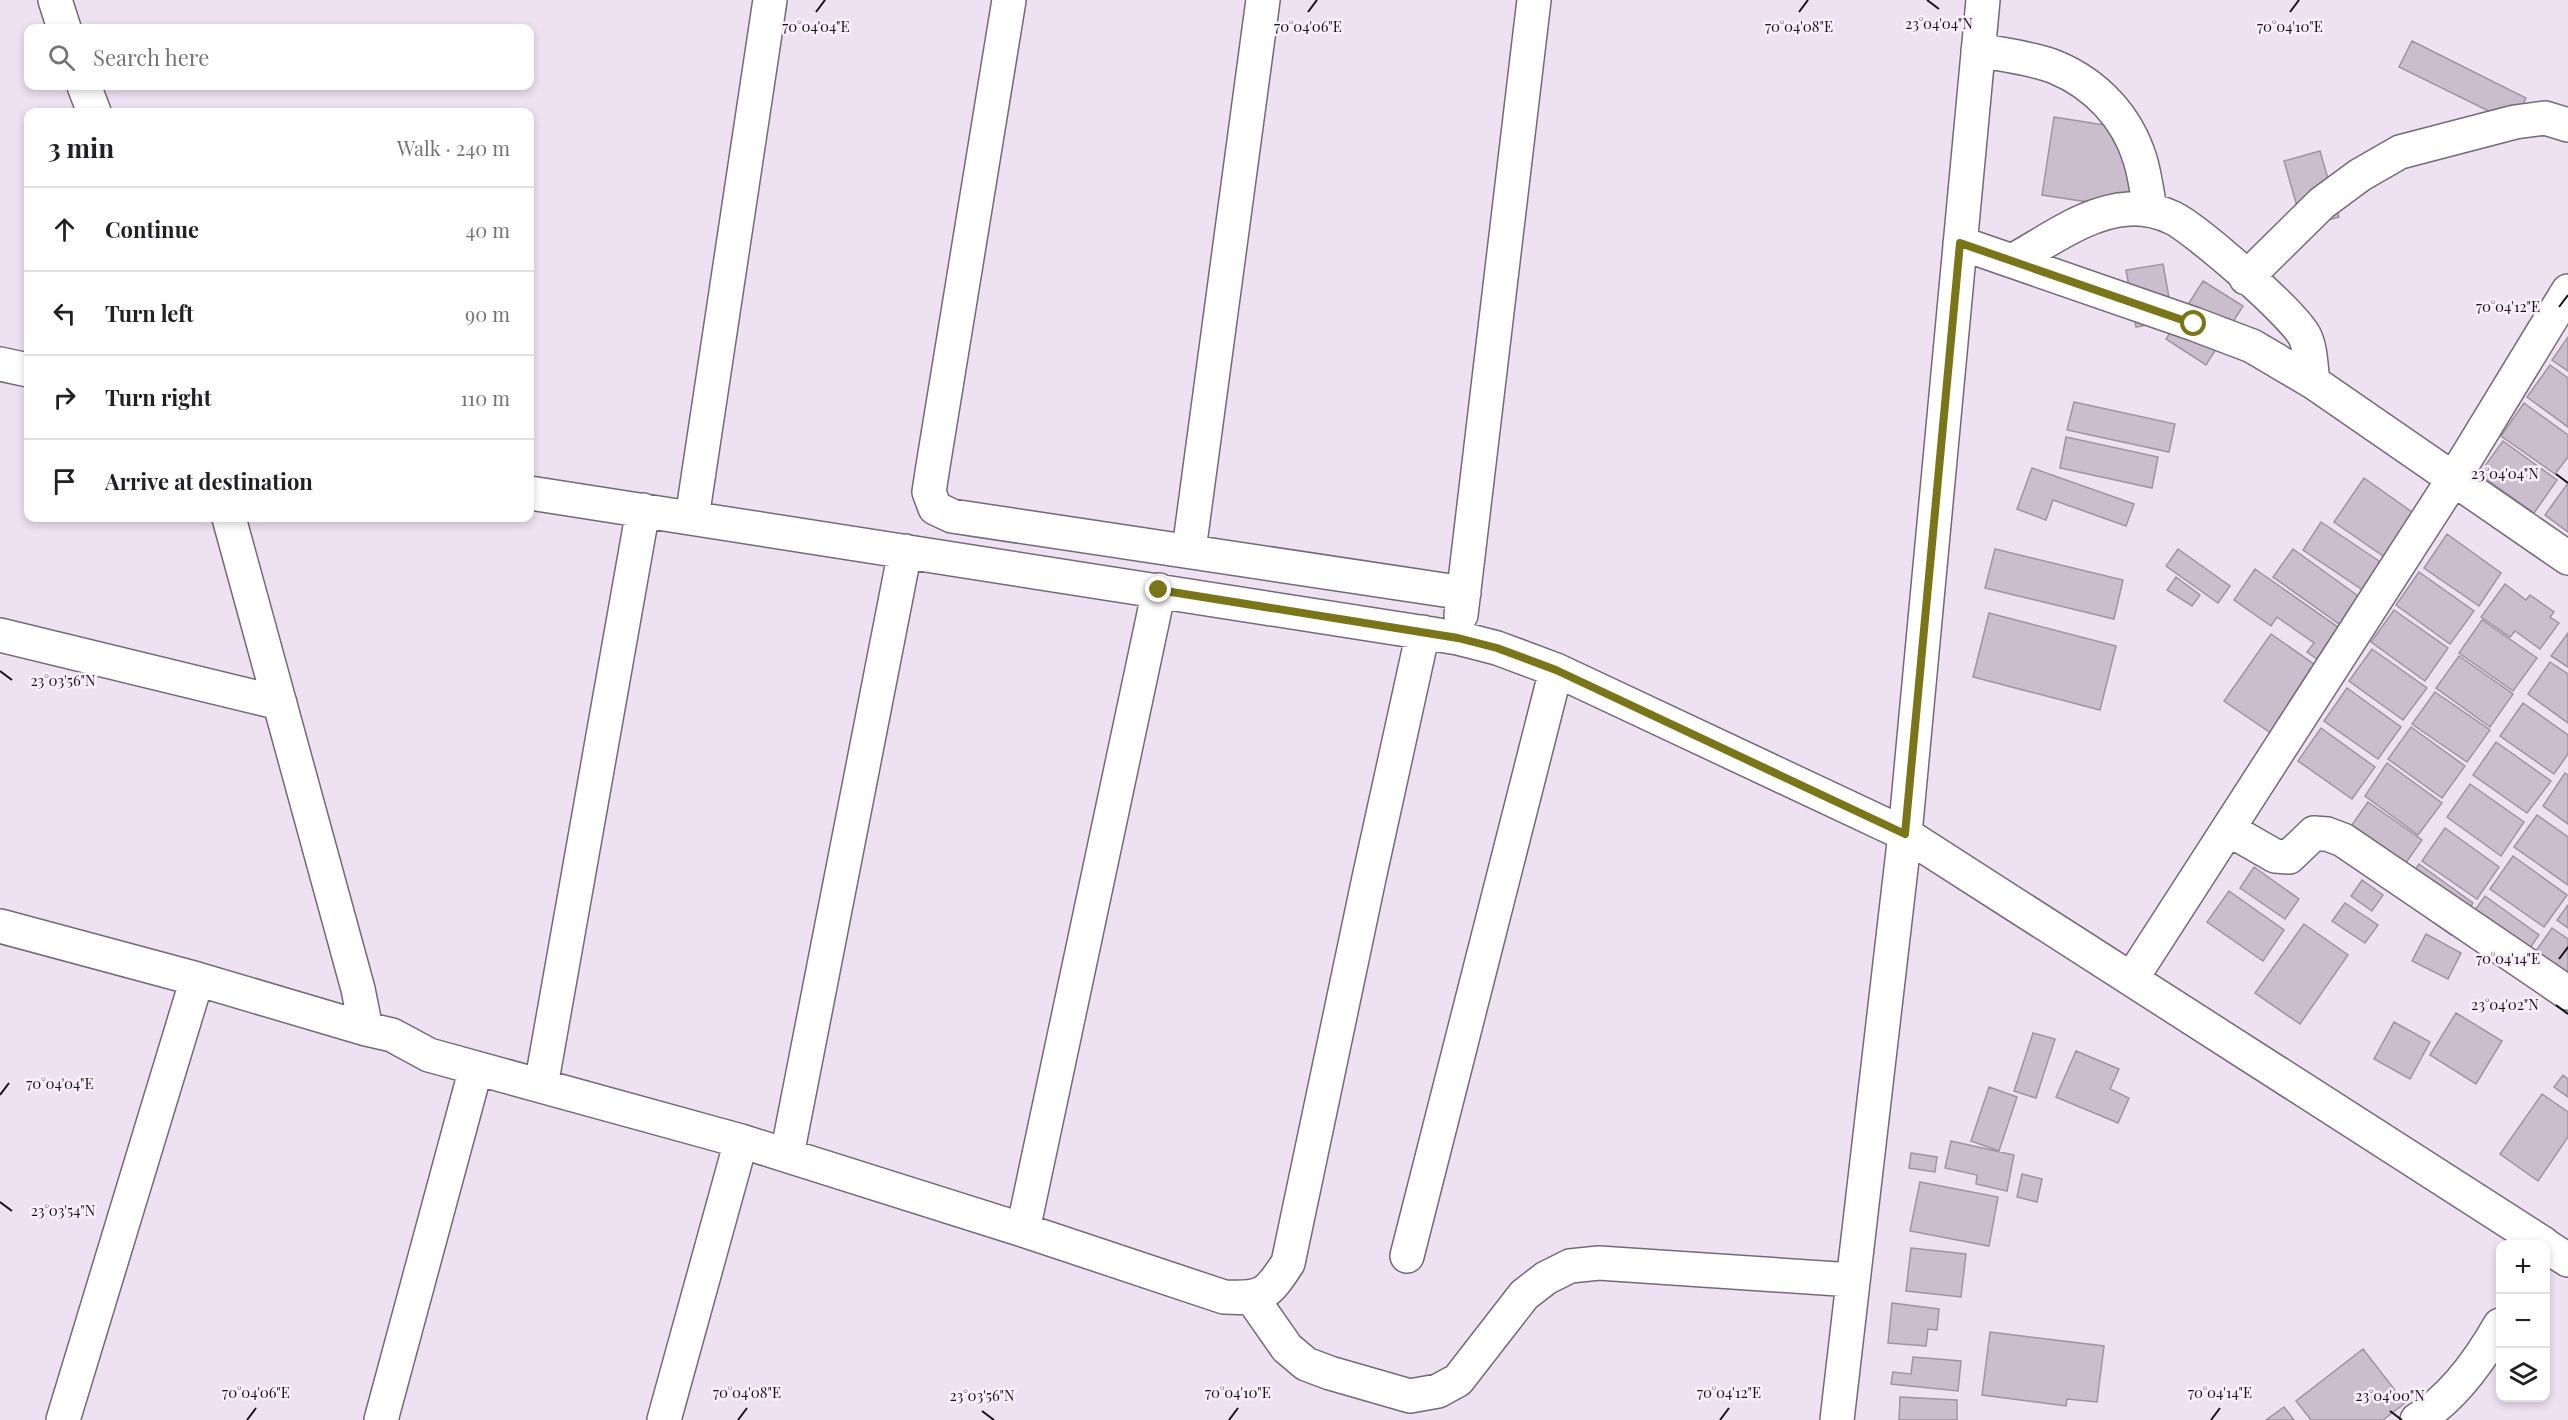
<!DOCTYPE html>
<html lang="en">
<head>
<meta charset="utf-8">
<style>
  body { margin:0; font-family:"Playfair Display",serif; background:#f6f6f6; color:#202124 }
  .controls { position:absolute; right:18px; bottom:18px; display:grid; overflow:hidden; border-radius:12px; box-shadow:0 3px 9px #0003 }
  .controls button { width:54px; height:54px; display:grid; place-items:center; padding:0; border:0; border-bottom:2px solid #e0e0e0; background:#fff; color:#202124; font:30px sans-serif }
  .stop { position:absolute; width:18px; height:18px; margin:-14px; border:4px solid #7a7519; border-radius:50%; background:#fff }
  .stop.end { background:#7a7519; border-color:#fff; box-shadow:0 2px 6px #0008 }
  .list { margin:0; padding:0; list-style:none }
  h2 { display:flex; justify-content:space-between; align-items:center; height:78px; margin:0; padding:0 24px; font-size:26px }
  h2 small { font-size:20px; font-weight:400; color:#757577 }
  .list li { display:grid; grid-template-columns:39px 1fr auto; gap:18px; align-items:center; box-sizing:border-box; height:84px; padding:0 24px; border-top:2px solid #e0e0e0 }
  .list b { display:block; font-size:22px; white-space:nowrap }
  .list em { font-size:20px; font-style:normal; color:#757577 }
  .icon { flex:none; width:33px; height:33px; fill:none; stroke:currentColor; stroke-width:2; stroke-linecap:round; stroke-linejoin:round }
  .map { position:relative; flex:none; width:2568px; height:1420px; overflow:hidden }
  .search { position:absolute; background:#fff; box-shadow:0 3px 9px #0003; left:24px; top:24px; width:510px; height:66px; display:flex; align-items:center; gap:15px; box-sizing:border-box; padding:0 21px; border-radius:12px; color:#757577; font-size:22px }
  .panel { position:absolute; background:#fff; box-shadow:0 3px 9px #0003; left:24px; top:108px; width:510px; height:414px; border-radius:12px }
  .map>svg:first-child { display:block }
</style>
</head>
<body>
<div class="map">
<svg width="2568" height="1420" viewBox="0 0 2568 1420">
  <rect width="100%" height="100%" fill="#eee1f2"/>
  <path fill="#cabdce" stroke="#a093a3" stroke-width="1.5" d="M 2412,41 L 2526,98 L 2513,123 L 2399,67 Z
    M 2054,117 L 2135,130 L 2141,210 L 2042,195 Z
    M 2320,151 L 2339,217 L 2303,227 L 2284,161 Z
    M 2163,264 L 2173,320 L 2136,327 L 2126,270 Z
    M 2203,281 L 2243,306 L 2206,365 L 2166,339 Z
    M 2568,337 L 2568,371 L 2552,360 Z
    M 2550,365 L 2568,378 L 2568,427 L 2527,397 Z
    M 2074,402 L 2175,424 L 2169,452 L 2067,430 Z
    M 2524,403 L 2568,435 L 2568,457 L 2555,474 L 2501,436 Z
    M 2066,437 L 2158,457 L 2152,488 L 2060,468 Z
    M 2503,441 L 2557,480 L 2534,513 L 2479,474 Z
    M 2032,468 L 2134,504 L 2126,526 L 2053,500 L 2046,520 L 2017,509 Z
    M 2364,478 L 2439,531 L 2409,574 L 2334,522 Z
    M 2568,483 L 2568,532 L 2545,515 Z
    M 2321,522 L 2407,580 L 2388,607 L 2303,550 Z
    M 2447,534 L 2501,573 L 2479,606 L 2424,568 Z
    M 1995,549 L 2123,580 L 2114,619 L 1985,588 Z
    M 2178,549 L 2230,586 L 2218,603 L 2166,566 Z
    M 2293,549 L 2383,614 L 2363,641 L 2273,577 Z
    M 2255,569 L 2362,644 L 2340,675 L 2307,652 L 2314,643 L 2277,617 L 2271,626 L 2234,600 Z
    M 2419,572 L 2474,611 L 2450,644 L 2396,605 Z
    M 2176,577 L 2200,595 L 2192,606 L 2167,590 Z
    M 2505,584 L 2526,600 L 2530,595 L 2554,612 L 2550,617 L 2559,623 L 2540,649 L 2515,631 L 2510,637 L 2481,617 Z
    M 2394,610 L 2448,648 L 2425,681 L 2371,642 Z
    M 1989,613 L 2116,646 L 2100,710 L 1973,677 Z
    M 2482,620 L 2537,658 L 2513,691 L 2459,653 Z
    M 2568,633 L 2568,667 L 2551,656 Z
    M 2271,634 L 2338,681 L 2291,747 L 2224,701 Z
    M 2372,649 L 2427,688 L 2403,720 L 2349,681 Z
    M 2459,656 L 2513,694 L 2490,727 L 2436,688 Z
    M 2550,662 L 2568,674 L 2568,723 L 2528,694 Z
    M 2347,688 L 2401,727 L 2378,759 L 2324,721 Z
    M 2435,692 L 2490,730 L 2467,762 L 2412,724 Z
    M 2523,703 L 2568,735 L 2568,754 L 2554,774 L 2500,736 Z
    M 2411,727 L 2465,766 L 2442,798 L 2388,759 Z
    M 2321,728 L 2375,767 L 2352,799 L 2298,761 Z
    M 2496,742 L 2551,781 L 2527,813 L 2473,775 Z
    M 2387,763 L 2442,803 L 2418,835 L 2365,796 Z
    M 2565,773 L 2568,775 L 2568,824 L 2543,806 Z
    M 2470,784 L 2524,822 L 2501,856 L 2447,817 Z
    M 2368,802 L 2422,840 L 2403,867 L 2349,829 Z
    M 2537,815 L 2568,837 L 2568,885 L 2514,847 Z
    M 2445,828 L 2499,867 L 2477,899 L 2422,861 Z
    M 2513,856 L 2567,895 L 2544,927 L 2490,889 Z
    M 2419,864 L 2473,903 L 2451,935 L 2397,896 Z
    M 2254,867 L 2299,899 L 2285,919 L 2240,888 Z
    M 2362,880 L 2383,895 L 2372,911 L 2351,896 Z
    M 2229,891 L 2284,930 L 2263,961 L 2207,922 Z
    M 2485,896 L 2539,935 L 2516,968 L 2462,928 Z
    M 2345,903 L 2378,925 L 2365,943 L 2332,921 Z
    M 2568,905 L 2568,928 L 2557,920 Z
    M 2304,924 L 2348,955 L 2300,1024 L 2255,993 Z
    M 2552,928 L 2568,939 L 2568,1014 L 2517,978 Z
    M 2426,934 L 2461,953 L 2448,979 L 2412,961 Z
    M 2456,1013 L 2502,1041 L 2476,1084 L 2430,1055 Z
    M 2394,1022 L 2430,1042 L 2410,1079 L 2374,1059 Z
    M 2033,1033 L 2055,1039 L 2036,1098 L 2014,1091 Z
    M 2076,1051 L 2119,1069 L 2110,1089 L 2129,1098 L 2118,1123 L 2056,1097 Z
    M 2563,1075 L 2568,1079 L 2568,1097 L 2554,1087 Z
    M 1989,1087 L 2017,1097 L 1999,1151 L 1971,1141 Z
    M 2542,1094 L 2568,1112 L 2568,1137 L 2538,1181 L 2500,1154 Z
    M 1951,1141 L 2014,1155 L 2007,1191 L 1976,1184 L 1977,1175 L 1945,1168 Z
    M 1911,1153 L 1937,1157 L 1935,1172 L 1909,1168 Z
    M 2022,1174 L 2042,1179 L 2037,1202 L 2017,1197 Z
    M 1920,1182 L 1998,1197 L 1989,1246 L 1910,1231 Z
    M 1911,1248 L 1966,1254 L 1961,1297 L 1906,1291 Z
    M 1892,1303 L 1939,1309 L 1937,1330 L 1928,1329 L 1926,1346 L 1888,1343 Z
    M 1990,1332 L 2104,1346 L 2097,1402 L 2067,1399 L 2066,1406 L 1982,1395 Z
    M 2363,1349 L 2405,1403 L 2383,1420 L 2311,1420 L 2296,1401 Z
    M 1913,1357 L 1961,1361 L 1958,1391 L 1891,1384 L 1893,1372 L 1911,1374 Z
    M 1900,1397 L 1957,1400 L 1957,1420 L 1899,1420 Z
    M 2284,1407 L 2294,1420 L 2266,1420 Z"/>
  <g fill="none" stroke-linecap="round" stroke-linejoin="round">
    <defs>
      <path id="minor" d="M 55,0 L 64,28
        M 1009,0 L 933,466 L 929,492 L 935,508 L 952,516 L 1464,593
        M 1978,50 C 2003,55 2032,58 2055,67 C 2096,84 2127,117 2140,159 C 2145,175 2147,193 2150,209
        M 84,86 L 94,112
        M 1960,243 L 2194,324 L 2252,346 L 2313,382 L 2568,558
        M 2012,261 C 2047,242 2087,211 2129,209 C 2145,208 2158,211 2173,218 C 2197,230 2295,315 2305,337 C 2311,349 2311,369 2313,382
        M 2246,278 L 2322,203 L 2360,175 L 2400,152 L 2515,122 L 2545,118 L 2568,125
        M 0,364 L 28,370
        M 530,493 L 1458,638 L 1497,648 L 1556,670 L 1905,834 L 2544,1244
        M 229,518 L 358,989 L 366,1029 L 392,1035 L 429,1055 L 741,1141 L 664,1420
        M 692,518 L 770,0
        M 1189,550 L 1263,0
        M 1461,615 L 1534,0
        M 0,635 L 280,703
        M 2228,829 L 2275,856 L 2289,857 L 2314,833 L 2327,834 L 2343,840 L 2568,993
        M 0,926 L 197,979 L 366,1029
        M 2132,978 L 2454,478 L 2568,291
        M 541,1086 L 643,510
        M 741,1141 L 1023,1230 L 1224,1297 C 1263,1299 1267,1295 1288,1263 L 1369,878 L 1423,632
        M 787,1155 L 905,551
        M 1023,1230 L 1159,590
        M 2546,1246 L 2568,1260
        M 1407,1256 L 1556,670
        M 1252,1298 L 1287,1348 L 1306,1364 L 1330,1373 L 1410,1396 L 1438,1391 L 1458,1380 L 1524,1295 L 1546,1278 L 1570,1266 L 1599,1263 L 1853,1280
        M 63,1420 L 197,979
        M 381,1420 L 476,1068
        M 1837,1420 L 1905,834 L 1983,0
        M 2417,1420 C 2452,1399 2480,1360 2500,1325"/>
    </defs>
    <use href="#minor" stroke="#756978" stroke-width="36"/>
    <use href="#minor" stroke="#fff" stroke-width="33"/>
  </g>
  <g fill="none" stroke-linecap="round" stroke-linejoin="round">
    <path stroke="#7a7519" stroke-width="8" d="M 1159,590 L 1458,638 L 1497,648 L 1556,670 L 1905,834 L 1960,243 L 2194,324"/>
  </g>
  <path fill="none" stroke="#161117" stroke-width="2" d="M 1927,0 L 1939,9M 816,12 L 825,0M 1308,12 L 1317,0M 1799,12 L 1808,0M 2290,12 L 2299,0M 2559,307 L 2568,295M 2556,474 L 2568,483M 0,671 L 12,680M 2559,959 L 2568,947M 2556,1005 L 2568,1014M 0,1095 L 9,1083M 0,1202 L 12,1211M 982,1411 L 994,1420M 2390,1411 L 2402,1420M 247,1420 L 256,1408M 738,1420 L 747,1408M 1229,1420 L 1238,1408M 1720,1420 L 1729,1408M 2211,1420 L 2220,1408"/>
  <g font-size="15" text-anchor="middle" fill="#161117" stroke="#faeffd" stroke-width="5" stroke-linejoin="round" paint-order="stroke">
    <text x="1939" y="29">23°04'04"N</text>
    <text x="816" y="32">70°04'04"E</text>
    <text x="1308" y="32">70°04'06"E</text>
    <text x="1799" y="32">70°04'08"E</text>
    <text x="2290" y="32">70°04'10"E</text>
    <text x="2508" y="312">70°04'12"E</text>
    <text x="2505" y="479">23°04'04"N</text>
    <text x="63" y="686">23°03'56"N</text>
    <text x="2508" y="964">70°04'14"E</text>
    <text x="2505" y="1010">23°04'02"N</text>
    <text x="60" y="1089">70°04'04"E</text>
    <text x="63" y="1216">23°03'54"N</text>
    <text x="256" y="1398">70°04'06"E</text>
    <text x="747" y="1398">70°04'08"E</text>
    <text x="1238" y="1398">70°04'10"E</text>
    <text x="1729" y="1398">70°04'12"E</text>
    <text x="2220" y="1398">70°04'14"E</text>
    <text x="982" y="1401">23°03'56"N</text>
    <text x="2390" y="1401">23°04'00"N</text>
  </g>
</svg>
<div class="controls">
<button>+</button>
<button>−</button>
<button><svg class="icon" aria-label="layers" viewBox="0 0 24 24"><path d="M12 4l9 5-9 5-9-5zM3 14l9 5 9-5"/></svg></button>
</div>
<div class="stop" style="left:2194px;top:324px"></div>
<div class="stop end" style="left:1159px;top:590px"></div>
<div class="search"><svg class="icon" aria-label="search" viewBox="0 0 24 24"><circle cx="10" cy="10" r="6"/><path d="M15 15l6 6"/></svg>Search here</div>
<section class="panel">
<h2>3 min<small>Walk · 240 m</small></h2>
<ul class="list">
<li><svg class="icon" aria-label="ahead" viewBox="0 0 24 24"><path d="M12 20V5M6 11l6-6 6 6"/></svg><div><b>Continue</b></div><em>40 m</em></li>
<li><svg class="icon" aria-label="left" viewBox="0 0 24 24"><path d="M17 20v-9H6M10 6l-5 5 5 5"/></svg><div><b>Turn left</b></div><em>90 m</em></li>
<li><svg class="icon" aria-label="right" viewBox="0 0 24 24"><path d="M7 20v-9h11M14 6l5 5-5 5"/></svg><div><b>Turn right</b></div><em>110 m</em></li>
<li><svg class="icon" aria-label="arrive" viewBox="0 0 24 24"><path d="M6 21V4h12l-3 4 3 4H6"/></svg><div><b>Arrive at destination</b></div></li>
</ul>
</section>
</div>
</body>
</html>
